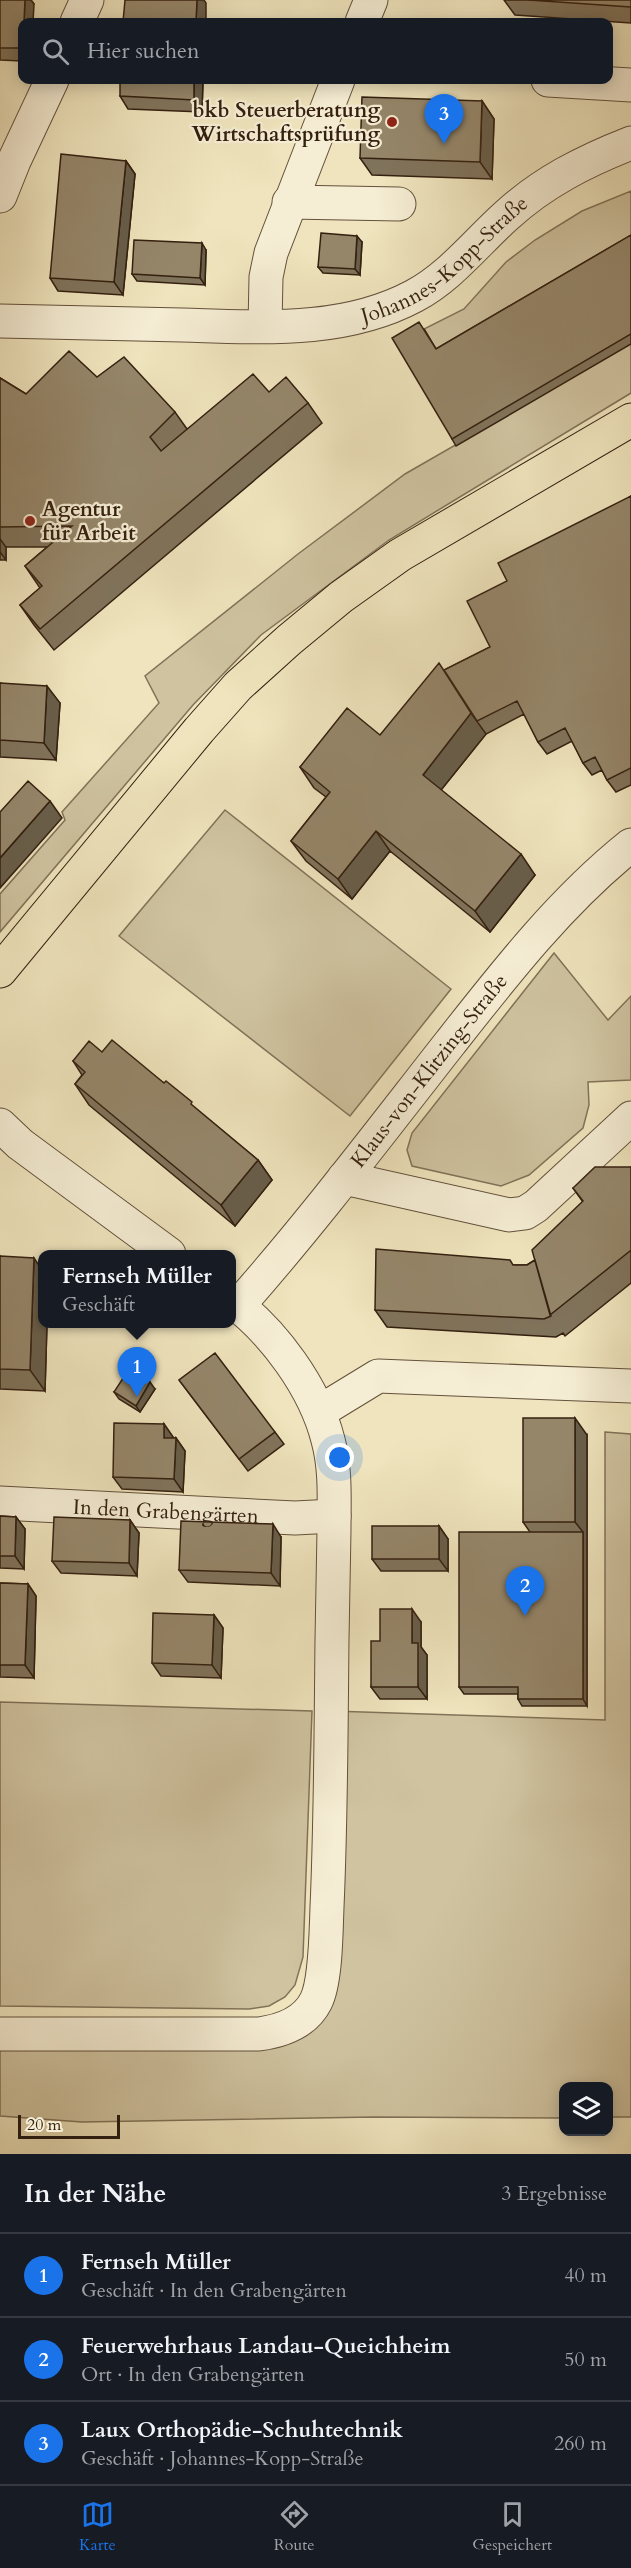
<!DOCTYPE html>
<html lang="de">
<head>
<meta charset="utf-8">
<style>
  body { margin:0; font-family:Cardo,serif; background:#20242c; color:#f1f3f6 }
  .controls { position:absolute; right:18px; bottom:18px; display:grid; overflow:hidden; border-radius:12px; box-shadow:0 3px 15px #0003 }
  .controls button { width:54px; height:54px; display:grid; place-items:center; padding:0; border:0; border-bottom:2px solid #363941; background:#171b24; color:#f1f3f6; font:30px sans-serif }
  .scale { position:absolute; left:18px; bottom:15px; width:102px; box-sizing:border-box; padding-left:6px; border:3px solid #342010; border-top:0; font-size:16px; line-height:21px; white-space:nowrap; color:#342010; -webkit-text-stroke:4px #f5edd4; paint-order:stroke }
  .you { position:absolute; left:340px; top:1458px; width:21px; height:21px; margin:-15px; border:4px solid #fff; border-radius:50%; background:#1a73e8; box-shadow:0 0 0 9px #1a73e833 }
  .badge { display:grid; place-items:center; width:39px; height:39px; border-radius:50%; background:#1a73e8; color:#fff; font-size:20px; font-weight:700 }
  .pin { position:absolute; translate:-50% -50px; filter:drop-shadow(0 2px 3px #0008) }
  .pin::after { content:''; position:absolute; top:32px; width:21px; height:18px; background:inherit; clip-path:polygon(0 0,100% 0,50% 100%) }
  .popup { position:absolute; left:38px; top:1250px; width:198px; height:78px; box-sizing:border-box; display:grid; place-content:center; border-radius:12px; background:#171b24; filter:drop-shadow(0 2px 4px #0005); font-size:20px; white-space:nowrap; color:#9ea1a6 }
  .popup b { font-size:22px; color:#f1f3f6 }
  .popup::after { content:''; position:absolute; left:50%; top:100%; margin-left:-12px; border:12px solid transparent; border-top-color:#171b24 }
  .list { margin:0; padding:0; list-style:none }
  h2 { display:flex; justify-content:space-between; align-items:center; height:78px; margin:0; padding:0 24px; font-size:26px }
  h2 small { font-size:20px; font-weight:400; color:#9ea1a6 }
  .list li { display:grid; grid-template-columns:39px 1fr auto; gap:18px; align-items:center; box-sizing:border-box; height:84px; padding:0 24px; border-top:2px solid #363941 }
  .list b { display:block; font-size:22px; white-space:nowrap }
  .list p { margin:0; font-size:20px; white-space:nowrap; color:#9ea1a6 }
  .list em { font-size:20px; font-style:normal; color:#9ea1a6 }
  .icon { flex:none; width:33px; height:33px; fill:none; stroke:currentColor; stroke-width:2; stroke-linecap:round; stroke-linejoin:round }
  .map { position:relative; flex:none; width:631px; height:2154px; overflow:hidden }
  .search { position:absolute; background:#171b24; box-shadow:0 3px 15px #0003; left:18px; right:18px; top:18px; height:66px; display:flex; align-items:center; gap:15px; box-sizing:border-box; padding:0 21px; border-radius:12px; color:#9ea1a6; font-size:22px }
  .sheet { height:330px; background:#171b24 }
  nav { display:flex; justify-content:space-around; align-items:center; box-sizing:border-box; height:84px; border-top:2px solid #363941; background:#171b24; font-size:16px; color:#9ea1a6 }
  nav a { display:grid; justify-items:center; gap:3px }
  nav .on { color:#1a73e8 }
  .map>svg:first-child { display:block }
</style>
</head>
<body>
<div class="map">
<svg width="631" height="2154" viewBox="0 0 631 2154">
  <rect width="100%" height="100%" fill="#efe4bd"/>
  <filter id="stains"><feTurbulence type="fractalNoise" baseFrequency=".00333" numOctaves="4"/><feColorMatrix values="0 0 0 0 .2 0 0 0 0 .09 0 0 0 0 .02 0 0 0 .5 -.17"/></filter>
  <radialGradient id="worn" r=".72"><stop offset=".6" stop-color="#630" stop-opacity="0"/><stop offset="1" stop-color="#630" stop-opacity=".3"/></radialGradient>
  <path fill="#cfc3a0" stroke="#827258" stroke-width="1.5" d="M 631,191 L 631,244 L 440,356 L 424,329 L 464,309 L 506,262 L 535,240 L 582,211 Z
    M 631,344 L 631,393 L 389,540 L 261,635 L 193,705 L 0,932 L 0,894 L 65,820 L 62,812 L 159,703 L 145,676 L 298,554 L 405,474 Z
    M 225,810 L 451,989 L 350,1116 L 119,936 Z
    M 554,953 L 608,1020 L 631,996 L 631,1080 L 588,1082 L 589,1105 L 583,1128 L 529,1175 L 501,1186 L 412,1166 L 407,1150 L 412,1133 Z
    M 605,1432 L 631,1434 L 631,2117 L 609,2117 L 608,2086 L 564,2086 L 563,2118 L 374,2117 L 82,2122 L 0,2116 L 0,2034 L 259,2034 L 310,2009 L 332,1711 L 605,1720 Z
    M 0,1702 L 312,1711 L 303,1957 L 295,1985 L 285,1997 L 269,2006 L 249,2009 L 0,2006 Z"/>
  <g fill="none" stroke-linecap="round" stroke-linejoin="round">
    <defs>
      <g id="minor">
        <path d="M 77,22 L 87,0"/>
        <path d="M 362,22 L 371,0"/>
        <path d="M 548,80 L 631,85"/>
        <path d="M 0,196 L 14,161 L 52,80"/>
        <path d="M 289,202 L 399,204"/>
        <path id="s1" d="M 0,321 C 61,322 121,324 182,325 C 260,327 343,334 414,296 C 450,277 476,243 506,216 C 543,182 585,161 631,143"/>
        <path d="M 265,326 L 266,277 L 271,253 L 338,80"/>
        <path d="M 0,1125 L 20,1144 L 169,1254"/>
        <path d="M 344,1178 L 509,1215 L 525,1213 L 536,1206 L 631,1118"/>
        <path id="s2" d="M 238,1306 C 313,1221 381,1131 450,1043 C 505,973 561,901 631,845"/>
        <path d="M 319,1412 L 378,1376 L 631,1386"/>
        <path id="s3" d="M 0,1503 L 295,1518 L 334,1516"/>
        <path d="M 0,2034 L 259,2034 C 281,2031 305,2023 316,2001 C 326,1981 326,1931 327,1907 C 331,1818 331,1729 332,1639 C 333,1603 333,1567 334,1530 C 334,1501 336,1469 328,1440 C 315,1388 274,1332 231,1300"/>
      </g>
      <path id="major" d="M 0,971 L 199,730 L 238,686 L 289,640 L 341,597 L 400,555 L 631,420"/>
    </defs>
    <use href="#minor" stroke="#63513b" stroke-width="35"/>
    <use href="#major" stroke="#342010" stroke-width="35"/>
    <use href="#minor" stroke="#f5edd4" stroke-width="33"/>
    <use href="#major" stroke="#efe4bd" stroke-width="33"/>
  </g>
  <path fill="#80735b" stroke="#342010" stroke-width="1.5" d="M 0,0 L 31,0 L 34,4 L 22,22 L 22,61 L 0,60 Z
    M 504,0 L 631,0 L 631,23 L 515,15 Z
    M 203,80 L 202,112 L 128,109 L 120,96 Z
    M 482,101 L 494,119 L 492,179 L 372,175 L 360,158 Z
    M 126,161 L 135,174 L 123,295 L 58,291 L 50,278 Z
    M 631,235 L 631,344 L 456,446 L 452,439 L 424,329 L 436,349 Z
    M 362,242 L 360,275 L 323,273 L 318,267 Z
    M 206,250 L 205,285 L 137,281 L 132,274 Z
    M 97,377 L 175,412 L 187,429 L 269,392 L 308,403 L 322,423 L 54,650 L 34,625 L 20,605 L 40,588 L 25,566 L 47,547 L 6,547 L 6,560 L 0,560 L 0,378 L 26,394 Z
    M 631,496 L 631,785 L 616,792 L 607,780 L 602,770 L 592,775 L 583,763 L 572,741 L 547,754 L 538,742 L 524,714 L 486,734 L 441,790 L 535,875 L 490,932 L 390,851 L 352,899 L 306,861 L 291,841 L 326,797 L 314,788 L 300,767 L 380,735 L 444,670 L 490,647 L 507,581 Z
    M 0,683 L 60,703 L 56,760 L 0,757 Z
    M 102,1052 L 164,1083 L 258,1160 L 272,1180 L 235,1226 L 89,1105 L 75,1084 L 82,1075 L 73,1061 Z
    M 631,1167 L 631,1283 L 565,1336 L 563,1333 L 556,1337 L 387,1327 L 375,1310 L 514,1265 L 527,1265 L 535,1260 L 583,1202 L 573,1188 Z
    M 0,1256 L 42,1323 L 47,1323 L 45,1391 L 0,1389 Z
    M 179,1380 L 275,1432 L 284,1444 L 248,1471 Z
    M 155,1389 L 140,1412 L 119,1399 L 114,1392 Z
    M 164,1424 L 173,1437 L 173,1438 L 176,1438 L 185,1451 L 183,1492 L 122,1489 L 113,1477 Z
    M 587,1435 L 587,1706 L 522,1706 L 518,1699 L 518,1694 L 464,1694 L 459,1687 L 530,1532 L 523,1522 Z
    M 0,1516 L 16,1517 L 25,1529 L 24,1569 L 0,1568 Z
    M 130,1520 L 139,1533 L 137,1576 L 61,1573 L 52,1561 Z
    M 439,1526 L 448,1539 L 448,1571 L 381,1571 L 372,1559 Z
    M 281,1537 L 280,1586 L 188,1582 L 179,1570 Z
    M 0,1583 L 28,1584 L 36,1596 L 34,1678 L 0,1677 Z
    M 214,1615 L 223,1628 L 221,1678 L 161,1676 L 152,1663 Z
    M 421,1622 L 421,1647 L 427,1655 L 427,1699 L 380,1699 L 371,1687 L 380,1641 Z"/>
  <path fill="#685e4a" stroke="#342010" stroke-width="1.5" d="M 25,0 L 31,0 L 34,4 L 33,22 L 24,22 Z
    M 197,0 L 204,0 L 206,3 L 206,22 L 196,22 Z
    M 194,80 L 203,80 L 202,112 L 194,100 Z
    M 482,101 L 494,119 L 492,179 L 480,162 Z
    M 126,161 L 135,174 L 123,295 L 114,282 Z
    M 357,236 L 362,242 L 360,275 L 355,269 Z
    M 202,243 L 206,250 L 205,285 L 200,278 Z
    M 0,539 L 6,547 L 6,560 L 0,552 Z
    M 47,686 L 60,703 L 56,760 L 44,743 Z
    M 471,713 L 486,734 L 437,795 L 423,775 Z
    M 50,801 L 62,818 L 0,888 L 0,858 Z
    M 376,831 L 390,851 L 352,899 L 338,879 Z
    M 521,854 L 535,875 L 490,932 L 475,911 Z
    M 258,1160 L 272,1180 L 235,1226 L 221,1205 Z
    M 34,1258 L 42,1270 L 42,1323 L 47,1323 L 45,1391 L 30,1370 Z
    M 150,1382 L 155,1389 L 140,1412 L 136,1406 Z
    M 575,1418 L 587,1435 L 587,1706 L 583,1699 L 583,1532 L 575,1522 Z
    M 164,1424 L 173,1437 L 172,1451 L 164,1438 Z
    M 176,1438 L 185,1451 L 183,1492 L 174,1479 Z
    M 16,1517 L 25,1529 L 24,1569 L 15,1556 Z
    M 130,1520 L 139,1533 L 137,1576 L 129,1563 Z
    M 273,1524 L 281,1537 L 280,1586 L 271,1573 Z
    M 439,1526 L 448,1539 L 448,1571 L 439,1559 Z
    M 28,1584 L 36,1596 L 34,1678 L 25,1665 Z
    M 412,1609 L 421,1622 L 421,1647 L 427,1655 L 427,1699 L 418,1687 L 412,1643 Z
    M 214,1615 L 223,1628 L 221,1678 L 212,1665 Z"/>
  <path fill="#95866a" stroke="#342010" stroke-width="1.5" d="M 0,0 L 25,0 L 24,22 L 22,22 L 22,48 L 0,48 Z
    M 125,0 L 197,0 L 196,22 L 123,22 Z
    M 529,0 L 631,0 L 631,7 Z
    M 120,80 L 194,80 L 194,100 L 120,96 Z
    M 362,97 L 482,101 L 480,162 L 360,158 Z
    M 61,154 L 126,161 L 114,282 L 50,278 Z
    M 321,233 L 357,236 L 355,269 L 318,267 Z
    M 631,235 L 631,334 L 452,439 L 392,338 L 419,322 L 436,349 Z
    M 134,240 L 202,243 L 200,278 L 132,274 Z
    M 69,351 L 97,377 L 124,357 L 175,412 L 150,437 L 161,451 L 253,374 L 269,392 L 286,377 L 308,403 L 40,629 L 20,605 L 42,586 L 25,566 L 72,526 L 0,527 L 0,378 L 26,394 Z
    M 631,496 L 631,768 L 607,780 L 595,757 L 583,763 L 565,728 L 538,742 L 517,701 L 477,721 L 444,670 L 490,647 L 467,601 L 507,581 L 498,563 Z
    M 439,663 L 471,713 L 423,775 L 521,854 L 475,911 L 376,831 L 338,879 L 291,841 L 330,792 L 300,767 L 347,708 L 380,735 Z
    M 0,683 L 47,686 L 44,743 L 0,740 Z
    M 28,781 L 50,801 L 0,858 L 0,812 Z
    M 112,1040 L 164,1083 L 166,1081 L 192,1102 L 191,1104 L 258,1160 L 221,1205 L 75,1084 L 85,1072 L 73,1061 L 89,1041 L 102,1052 Z
    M 595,1167 L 631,1167 L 631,1252 L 630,1251 L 550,1315 L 532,1250 L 583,1201 L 573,1188 Z
    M 376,1249 L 510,1260 L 513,1265 L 527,1265 L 535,1260 L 551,1316 L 544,1319 L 375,1310 Z
    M 0,1256 L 34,1258 L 30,1370 L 0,1369 Z
    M 215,1353 L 275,1432 L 239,1459 L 179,1380 Z
    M 129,1369 L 150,1382 L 136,1406 L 114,1392 Z
    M 523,1418 L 575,1418 L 575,1522 L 523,1522 Z
    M 114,1423 L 164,1424 L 164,1438 L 176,1438 L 174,1479 L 113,1477 Z
    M 0,1516 L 16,1517 L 15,1556 L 0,1556 Z
    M 54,1517 L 130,1520 L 129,1563 L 52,1561 Z
    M 181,1521 L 273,1524 L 271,1573 L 179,1570 Z
    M 372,1526 L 439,1526 L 439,1559 L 372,1559 Z
    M 459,1532 L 583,1532 L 583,1699 L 518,1699 L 518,1687 L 459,1687 Z
    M 0,1583 L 28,1584 L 25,1665 L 0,1665 Z
    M 380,1609 L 412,1609 L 412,1643 L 418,1643 L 418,1687 L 371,1687 L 371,1641 L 380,1641 Z
    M 153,1613 L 214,1615 L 212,1665 L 152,1663 Z"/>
  <g fill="#8f2418" stroke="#f5edd4" stroke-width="2">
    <circle cx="392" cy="122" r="6"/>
    <circle cx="30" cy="521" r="6"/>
  </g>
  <g text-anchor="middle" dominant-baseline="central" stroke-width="4.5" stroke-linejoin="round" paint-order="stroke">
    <g font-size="21" font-weight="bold" fill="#342010" stroke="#f5edd4" text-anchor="end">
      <text x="380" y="110">bkb Steuerberatung<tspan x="380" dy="24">Wirtschaftsprüfung</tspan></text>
      <text x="42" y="509" text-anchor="start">Agentur<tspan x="42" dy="24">für Arbeit</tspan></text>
    </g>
    <g font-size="21" fill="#342010" stroke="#f5edd4">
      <text stroke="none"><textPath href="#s1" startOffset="464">Johannes-Kopp-Straße</textPath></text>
      <text stroke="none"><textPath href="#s2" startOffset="303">Klaus-von-Klitzing-Straße</textPath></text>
      <text stroke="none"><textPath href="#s3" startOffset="166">In den Grabengärten</textPath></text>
    </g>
  </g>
  <rect width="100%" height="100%" filter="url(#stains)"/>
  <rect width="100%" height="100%" fill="url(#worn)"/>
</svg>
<div class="controls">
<button><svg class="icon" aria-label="layers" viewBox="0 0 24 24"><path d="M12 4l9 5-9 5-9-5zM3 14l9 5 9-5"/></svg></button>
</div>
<div class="scale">20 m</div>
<div class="you"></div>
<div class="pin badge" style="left:137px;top:1397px">1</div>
<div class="popup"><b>Fernseh Müller</b>Geschäft</div>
<div class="pin badge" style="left:525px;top:1616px">2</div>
<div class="pin badge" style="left:444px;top:144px">3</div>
<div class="search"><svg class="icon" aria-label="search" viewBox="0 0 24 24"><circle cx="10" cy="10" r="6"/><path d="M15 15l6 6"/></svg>Hier suchen</div>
</div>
<section class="sheet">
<h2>In der Nähe<small>3 Ergebnisse</small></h2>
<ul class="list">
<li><span class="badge">1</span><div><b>Fernseh Müller</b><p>Geschäft · In den Grabengärten</p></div><em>40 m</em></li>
<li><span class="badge">2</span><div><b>Feuerwehrhaus Landau-Queichheim</b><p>Ort · In den Grabengärten</p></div><em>50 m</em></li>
<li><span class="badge">3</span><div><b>Laux Orthopädie-Schuhtechnik</b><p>Geschäft · Johannes-Kopp-Straße</p></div><em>260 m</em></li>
</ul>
</section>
<nav>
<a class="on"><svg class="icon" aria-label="map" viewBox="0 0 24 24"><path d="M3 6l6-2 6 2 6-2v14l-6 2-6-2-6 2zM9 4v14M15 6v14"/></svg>Karte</a>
<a><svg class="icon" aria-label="directions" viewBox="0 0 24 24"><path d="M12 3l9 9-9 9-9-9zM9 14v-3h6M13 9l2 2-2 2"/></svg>Route</a>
<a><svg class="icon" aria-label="saved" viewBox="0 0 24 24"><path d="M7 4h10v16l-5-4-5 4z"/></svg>Gespeichert</a>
</nav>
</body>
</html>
